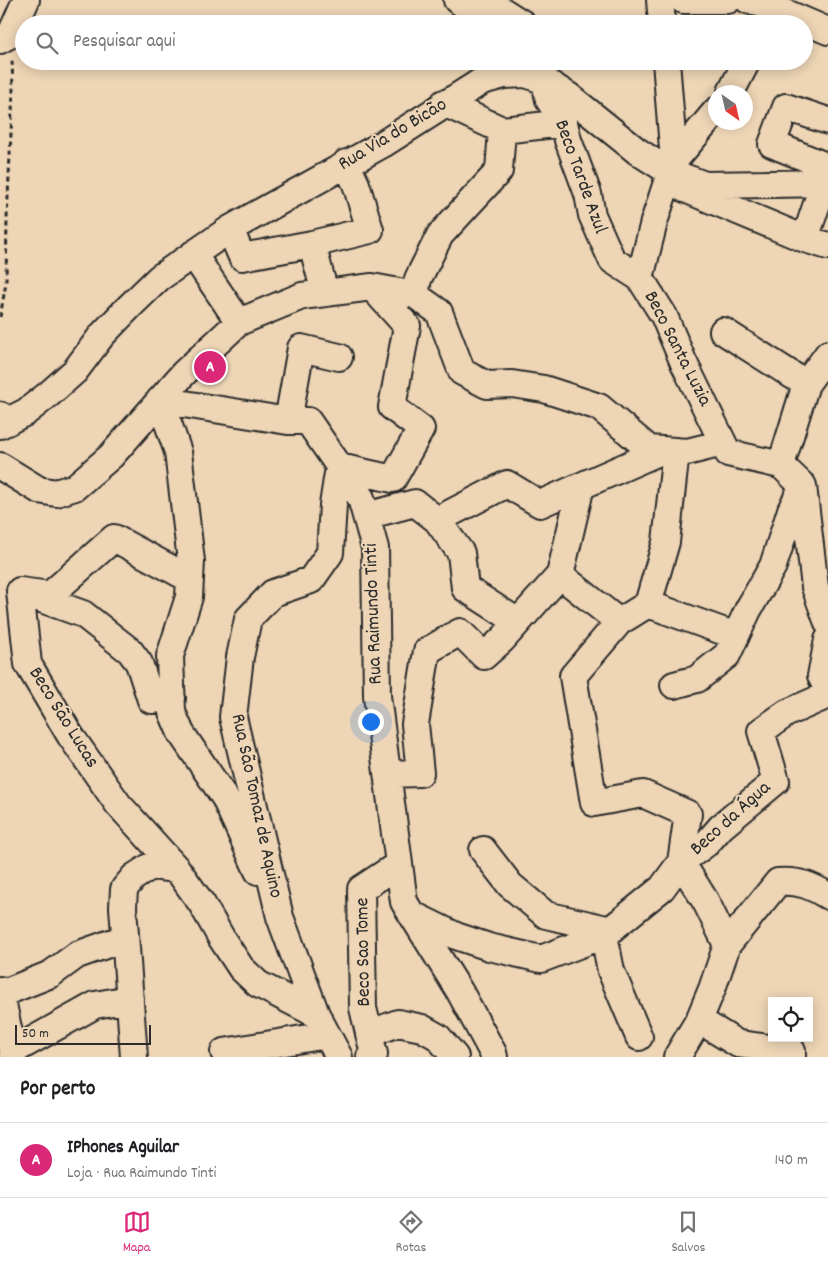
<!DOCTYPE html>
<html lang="pt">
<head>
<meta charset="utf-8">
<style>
  body { margin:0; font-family:Dekko,sans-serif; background:#f2f2f2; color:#202124 }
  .controls { position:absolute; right:15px; bottom:15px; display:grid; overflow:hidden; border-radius:0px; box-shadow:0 2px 12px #0003 }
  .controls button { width:45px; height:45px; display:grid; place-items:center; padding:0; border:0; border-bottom:1px solid #e0e0e0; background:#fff; color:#202124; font:25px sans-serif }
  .compass { position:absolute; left:708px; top:85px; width:45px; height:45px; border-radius:50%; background:#fff; box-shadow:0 2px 12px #0003; rotate:146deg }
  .scale { position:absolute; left:15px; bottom:12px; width:136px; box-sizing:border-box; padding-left:5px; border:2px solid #2b2b2b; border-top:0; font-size:14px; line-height:18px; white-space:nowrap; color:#2b2b2b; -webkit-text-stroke:4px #edd5b5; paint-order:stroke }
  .you { position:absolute; left:370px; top:721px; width:18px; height:18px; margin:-12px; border:4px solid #fff; border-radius:50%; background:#1a73e8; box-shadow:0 0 0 8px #1a73e833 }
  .badge { display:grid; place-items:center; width:32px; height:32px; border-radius:50%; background:#db2777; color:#fff; font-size:16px; font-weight:700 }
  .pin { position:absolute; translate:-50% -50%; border:2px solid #fff; box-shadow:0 1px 5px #0006 }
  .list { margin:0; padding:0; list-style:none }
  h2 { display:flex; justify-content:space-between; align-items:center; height:65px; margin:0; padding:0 20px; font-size:21px }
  h2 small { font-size:16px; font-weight:400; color:#757577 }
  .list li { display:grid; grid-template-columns:32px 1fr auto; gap:15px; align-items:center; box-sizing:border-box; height:75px; padding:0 20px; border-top:1px solid #e0e0e0 }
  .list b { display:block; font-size:19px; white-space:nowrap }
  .list p { margin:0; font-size:16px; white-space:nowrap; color:#757577 }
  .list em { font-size:16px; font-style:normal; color:#757577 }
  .icon { flex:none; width:28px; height:28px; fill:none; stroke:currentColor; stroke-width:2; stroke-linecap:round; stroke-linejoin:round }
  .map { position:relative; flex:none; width:828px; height:1057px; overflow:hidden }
  .search { position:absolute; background:#fff; box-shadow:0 2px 12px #0003; left:15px; right:15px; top:15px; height:55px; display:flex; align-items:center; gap:12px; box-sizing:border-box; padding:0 18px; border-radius:28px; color:#757577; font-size:19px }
  .sheet { height:140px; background:#fff }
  nav { display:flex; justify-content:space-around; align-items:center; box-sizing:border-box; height:70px; border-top:1px solid #e0e0e0; background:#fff; font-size:14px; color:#757577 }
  nav a { display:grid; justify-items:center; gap:2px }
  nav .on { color:#db2777 }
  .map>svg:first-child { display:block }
</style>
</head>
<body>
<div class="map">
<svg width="828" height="1057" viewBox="0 0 828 1057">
  <rect width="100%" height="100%" fill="#edd5b5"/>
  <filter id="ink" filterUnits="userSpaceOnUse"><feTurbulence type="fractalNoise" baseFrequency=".02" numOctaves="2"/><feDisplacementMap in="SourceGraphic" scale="10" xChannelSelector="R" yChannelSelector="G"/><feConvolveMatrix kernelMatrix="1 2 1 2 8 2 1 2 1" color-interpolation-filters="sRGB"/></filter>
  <g filter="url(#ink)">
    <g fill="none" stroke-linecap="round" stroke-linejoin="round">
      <defs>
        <path id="minor" d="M 457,0 L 463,4 L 493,5 L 523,24
          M 660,0 L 662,24
          M 683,0 L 728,0
          M 748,0 L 772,7 L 828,31
          M 0,40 L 11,34 L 26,0
          M 666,61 L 674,161
          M 544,76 L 549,100 L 564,123 L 568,140 L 588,194 L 592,215 L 612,260 L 640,278
          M 731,92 L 747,61
          M 444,103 L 502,130 L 564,123
          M 716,111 L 674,161 L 654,222 L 640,278 L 664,316 L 683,361 L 728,453 L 781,465 L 803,486 L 815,587 L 828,623
          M 828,121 L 786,107 L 772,144 L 828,167
          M 685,189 L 805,239 L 828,246
          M 230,229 L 242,257 L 312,244 L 325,293
          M 805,239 L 828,171
          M 312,244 L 370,230 L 356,184 L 346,163
          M 193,254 L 239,322
          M 415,295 L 418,279 L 440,235 L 499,171 L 502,130
          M 723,331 L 806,384
          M 160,400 L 288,421 L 308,421 L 361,498 L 375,548 L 377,696 L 404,902 L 460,992 L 493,1053 L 494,1057
          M 160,400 L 178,452 L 191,561 L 189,597 L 170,656 L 172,712 L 181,733 L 225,798 L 258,871
          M 288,421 L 301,348 L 339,357
          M 0,425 L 26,412 L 49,394 L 75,371 L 102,335 L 130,306 L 159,278 L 230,229 L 383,144 L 482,81 L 504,75 L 526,74 L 545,81 L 570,97 L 637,151 L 670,172 L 705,185 L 828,183
          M 676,451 L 666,542 L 648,604 L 619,622 L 573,676 L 594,803 L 643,794 L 688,814 L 681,862 L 706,902 L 727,945
          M 781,465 L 806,384 L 828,354
          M 0,466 L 39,490 L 56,493 L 75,487 L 111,456 L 184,373 L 239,322 L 302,296 L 372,287 L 415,295 L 439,312 L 462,372 L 487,385 L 512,384 L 544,389 L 599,407 L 649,449 L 687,452 L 723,443
          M 339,467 L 393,479 L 421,429 L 392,407 L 407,326 L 372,287
          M 366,516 L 415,503 L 437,520 L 507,484 L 540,504 L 663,450
          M 437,520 L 461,553 L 465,588 L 518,622
          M 560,575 L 619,622
          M 30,595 L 83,614 L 130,651 L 139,663 L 151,700 L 172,698
          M 648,604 L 736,636
          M 828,640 L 821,676 L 828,690
          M 674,685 L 697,679 L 727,655 L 748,610 L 773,566 L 791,510 L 803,486
          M 388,774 L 420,773 L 415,724 L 427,651 L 460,632 L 484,656 L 502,640 L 560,575 L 581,486
          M 483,850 L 510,885 L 546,915 L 611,930
          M 177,869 L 118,804 L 70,735 L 28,664 L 20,591 L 50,595 L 114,538 L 190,579
          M 411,914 L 456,936 L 489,947 L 541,959 L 604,935 L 662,888 L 681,862 L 707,843 L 721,827 L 776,781 L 761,731 L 787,713 L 828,695
          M 604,935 L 611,971 L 639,1037
          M 0,990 L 14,1057
          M 1,994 L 51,974 L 77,955 L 125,938
          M 369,1034 L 398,1023 L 422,1028 L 438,1037 L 455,1057
          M 13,1051 L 95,1005 L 130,999
          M 224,1052 L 327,1035
          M 134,1057 L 123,907 L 124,889 L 134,877 L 151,866 L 177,869 L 202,904 L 222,939 L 241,968 L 258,984 L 316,1014
          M 339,1057 L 316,1014 L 280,917 L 233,717 L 240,657 L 248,619 L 273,593 L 311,580 L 330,553 L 333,505 L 339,467
          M 370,1057 L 374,1054 L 363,1008 L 361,889 L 399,864
          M 677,1057 L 699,1020
          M 792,1057 L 792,1051 L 738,1044 L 699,1020 L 712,989 L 727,945 L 778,882 C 798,880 812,886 828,896"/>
        <path id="highway" d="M 0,416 L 7,421"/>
      </defs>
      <use href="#minor" stroke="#2b2b2b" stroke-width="30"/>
      <use href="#highway" stroke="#2b2b2b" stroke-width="31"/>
      <path stroke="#2b2b2b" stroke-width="3" stroke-dasharray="5 4" stroke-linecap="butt" d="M 0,317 L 6,283 L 7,218 L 13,91 L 12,58"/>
      <use href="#minor" stroke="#edd5b5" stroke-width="26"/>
      <use href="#highway" stroke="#edd5b5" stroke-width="28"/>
    </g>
  </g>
  <g text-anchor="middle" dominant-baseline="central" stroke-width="4" stroke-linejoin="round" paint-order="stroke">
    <g font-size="20" fill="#2b2b2b" stroke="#edd5b5">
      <text transform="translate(393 135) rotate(-31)">Rua Via do Bicão</text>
      <text transform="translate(580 177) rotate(70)">Beco Tarde Azul</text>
      <text transform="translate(677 349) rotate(63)">Beco Santa Luzia</text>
      <text transform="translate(374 614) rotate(-92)">Rua Raimundo Tinti</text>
      <text transform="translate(63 718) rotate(58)">Beco São Lucas</text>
      <text transform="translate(256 806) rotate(78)">Rua São Tomaz de Aquino</text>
      <text transform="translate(731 819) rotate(-42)">Beco da Água</text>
      <text transform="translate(364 952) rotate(-91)">Beco Sao Tome</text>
    </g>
  </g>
</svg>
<div class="controls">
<button><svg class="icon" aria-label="locate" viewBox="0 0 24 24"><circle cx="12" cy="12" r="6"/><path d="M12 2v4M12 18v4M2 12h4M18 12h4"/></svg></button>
</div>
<svg class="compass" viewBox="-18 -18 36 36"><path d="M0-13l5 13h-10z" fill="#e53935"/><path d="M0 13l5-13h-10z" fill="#757577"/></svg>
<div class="scale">50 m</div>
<div class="you"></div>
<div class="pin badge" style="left:210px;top:367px">A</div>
<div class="search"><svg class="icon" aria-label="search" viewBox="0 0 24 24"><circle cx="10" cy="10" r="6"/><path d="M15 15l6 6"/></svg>Pesquisar aqui</div>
</div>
<section class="sheet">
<h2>Por perto<small></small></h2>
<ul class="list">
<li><span class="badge">A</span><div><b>IPhones Aguilar</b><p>Loja · Rua Raimundo Tinti</p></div><em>140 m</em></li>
</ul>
</section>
<nav>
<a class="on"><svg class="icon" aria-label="map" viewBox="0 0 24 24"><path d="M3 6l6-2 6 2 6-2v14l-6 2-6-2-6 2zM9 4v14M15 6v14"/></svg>Mapa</a>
<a><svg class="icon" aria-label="directions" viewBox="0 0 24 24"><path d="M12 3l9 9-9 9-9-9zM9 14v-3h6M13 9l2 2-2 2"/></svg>Rotas</a>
<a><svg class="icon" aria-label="saved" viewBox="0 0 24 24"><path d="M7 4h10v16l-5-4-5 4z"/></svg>Salvos</a>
</nav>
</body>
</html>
